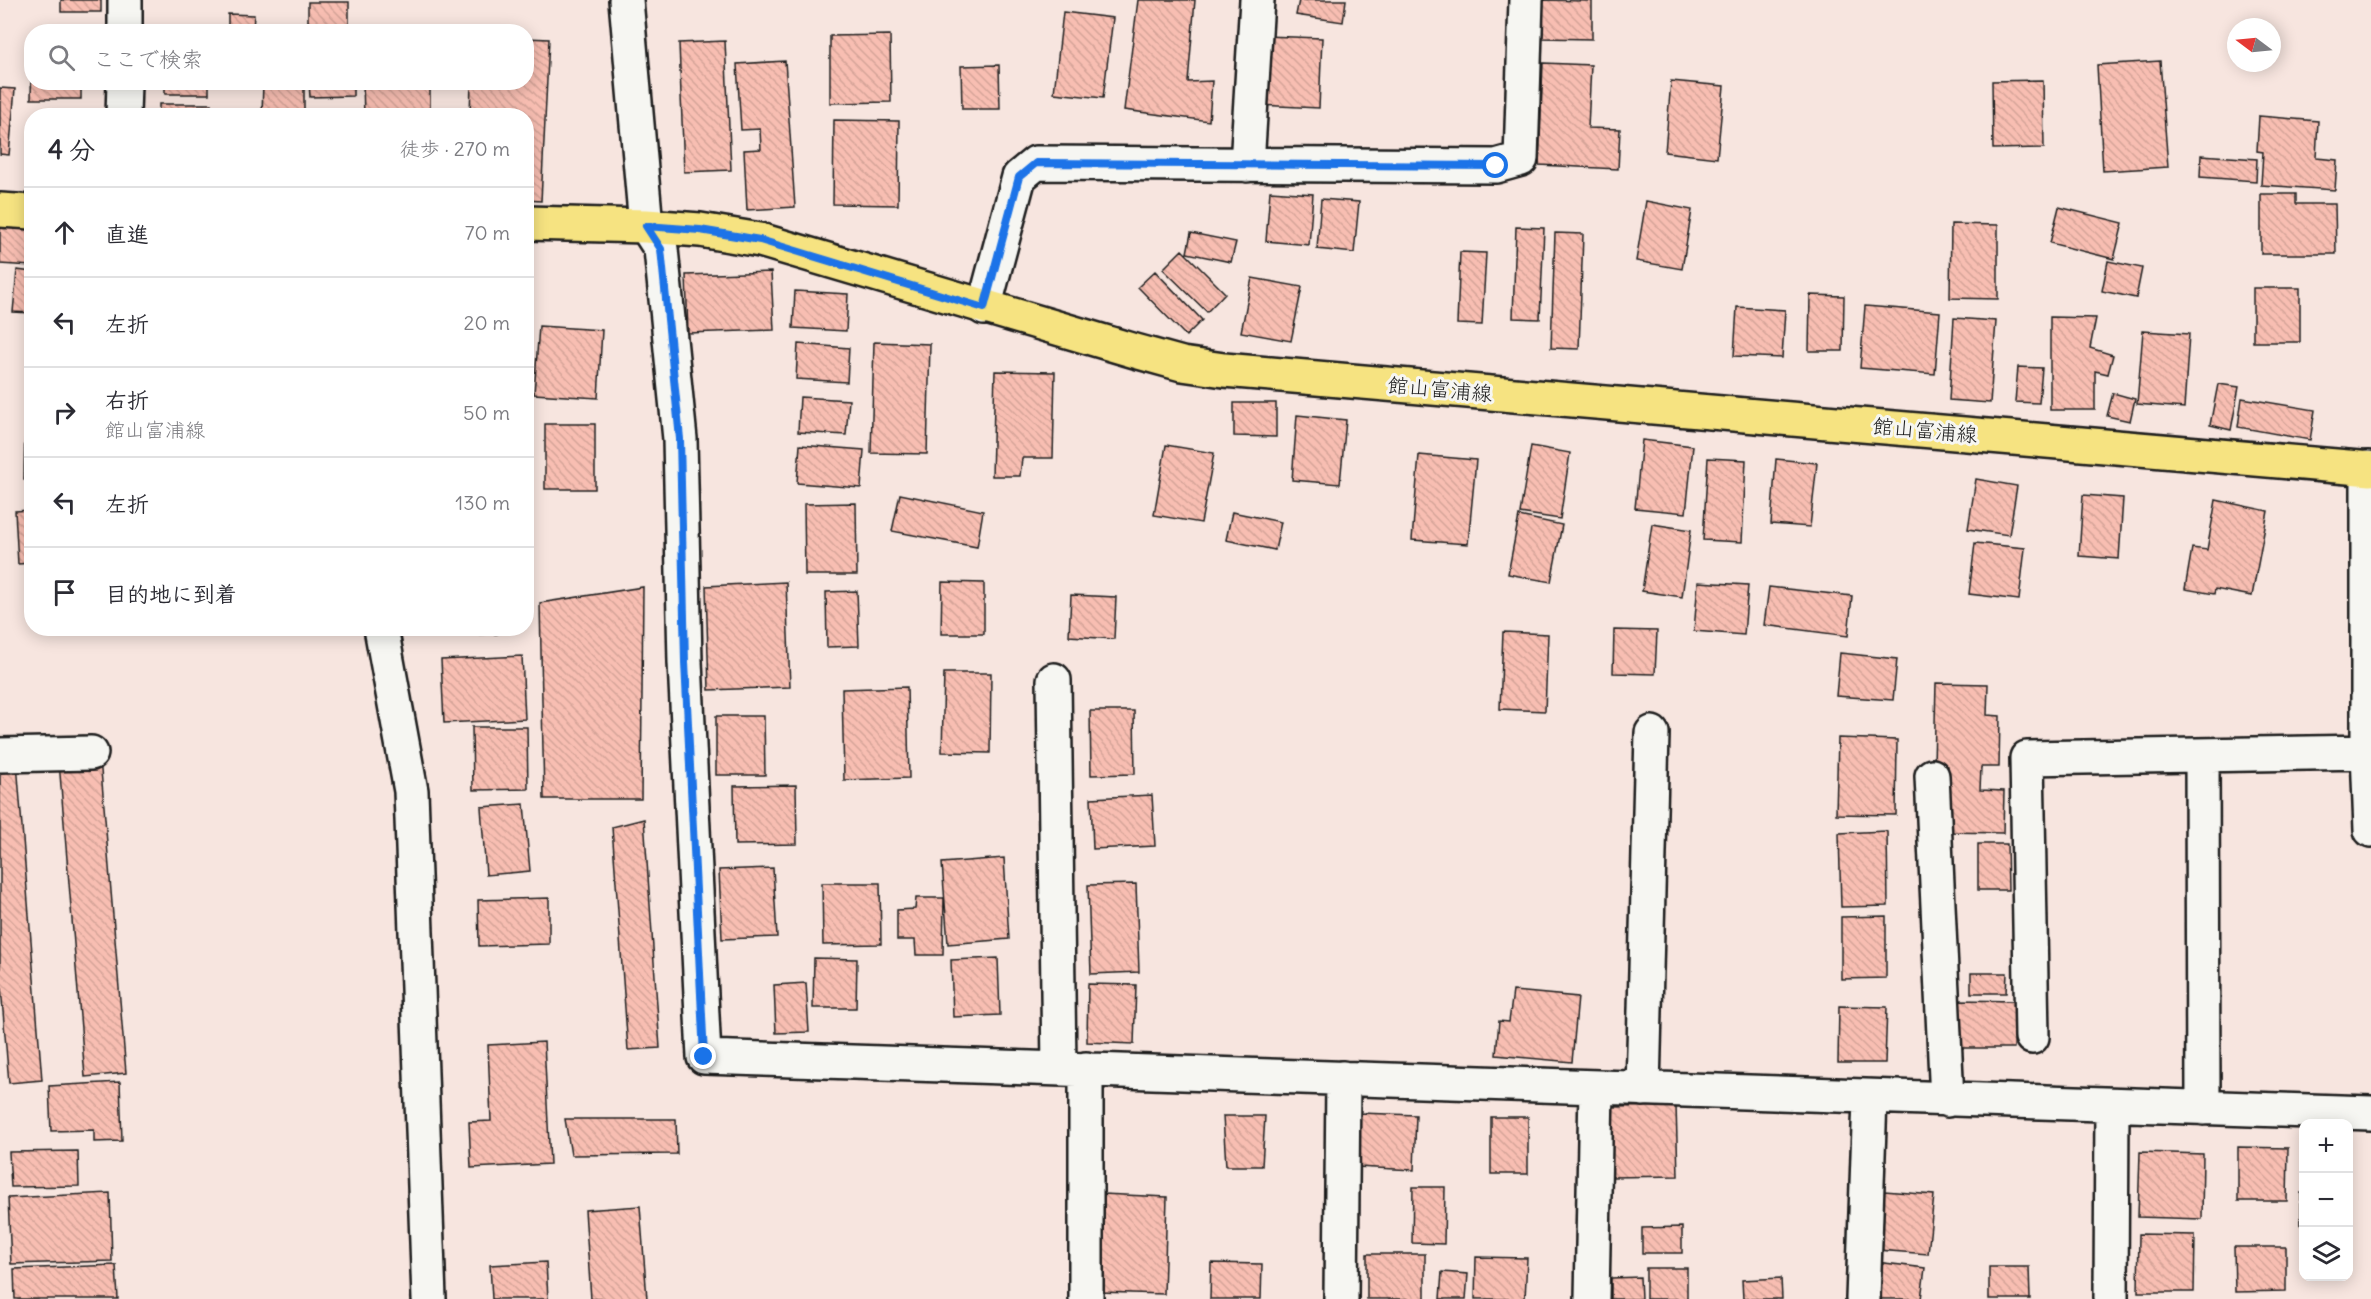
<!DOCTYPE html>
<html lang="ja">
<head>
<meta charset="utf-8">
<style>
  body { margin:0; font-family:Delius,"Klee One",sans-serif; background:#f7f7f7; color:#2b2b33 }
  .controls { position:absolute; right:18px; bottom:18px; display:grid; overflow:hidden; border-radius:12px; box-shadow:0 3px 15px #0003 }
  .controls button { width:54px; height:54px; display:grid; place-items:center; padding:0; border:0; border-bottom:2px solid #e1e1e2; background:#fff; color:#2b2b33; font:30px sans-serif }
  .compass { position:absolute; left:2227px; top:18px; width:54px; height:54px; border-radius:50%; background:#fff; box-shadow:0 3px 15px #0003; rotate:286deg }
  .stop { position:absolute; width:18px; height:18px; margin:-14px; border:4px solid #1a73e8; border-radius:50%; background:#fff }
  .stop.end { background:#1a73e8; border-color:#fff; box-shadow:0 2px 6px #0008 }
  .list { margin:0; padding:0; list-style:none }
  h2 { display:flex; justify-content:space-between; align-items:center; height:78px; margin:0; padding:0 24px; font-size:26px }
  h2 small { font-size:20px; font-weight:400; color:#7c7c81 }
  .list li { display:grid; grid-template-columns:39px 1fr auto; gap:18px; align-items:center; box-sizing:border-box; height:90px; padding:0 24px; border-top:2px solid #e1e1e2 }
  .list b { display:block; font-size:22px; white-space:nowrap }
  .list p { margin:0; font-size:20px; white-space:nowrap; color:#7c7c81 }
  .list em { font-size:20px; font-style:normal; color:#7c7c81 }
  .icon { flex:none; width:33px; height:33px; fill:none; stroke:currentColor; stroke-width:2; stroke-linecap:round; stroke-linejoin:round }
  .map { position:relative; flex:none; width:2371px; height:1299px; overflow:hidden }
  .search { position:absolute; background:#fff; box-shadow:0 3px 15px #0003; left:24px; top:24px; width:510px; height:66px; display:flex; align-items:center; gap:15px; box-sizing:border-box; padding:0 21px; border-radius:24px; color:#7c7c81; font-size:22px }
  .panel { position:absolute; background:#fff; box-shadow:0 3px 15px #0003; left:24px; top:108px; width:510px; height:528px; border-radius:24px }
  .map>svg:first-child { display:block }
</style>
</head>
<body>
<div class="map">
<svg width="2371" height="1299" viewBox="0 0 2371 1299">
  <defs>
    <pattern id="building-back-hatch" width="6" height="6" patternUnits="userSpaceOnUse" patternTransform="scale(1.5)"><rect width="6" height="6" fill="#f8beb2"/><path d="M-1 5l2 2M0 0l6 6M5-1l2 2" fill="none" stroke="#d4a398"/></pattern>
  </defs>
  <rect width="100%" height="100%" fill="#f7e5df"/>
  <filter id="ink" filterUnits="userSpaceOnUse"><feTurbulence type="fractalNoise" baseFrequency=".0167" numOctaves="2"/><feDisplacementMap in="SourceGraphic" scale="12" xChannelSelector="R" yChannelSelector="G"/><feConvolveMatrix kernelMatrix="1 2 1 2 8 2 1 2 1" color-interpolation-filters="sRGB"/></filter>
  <g filter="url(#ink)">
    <path fill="url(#building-back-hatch)" stroke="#1c1c1c" stroke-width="1.5" d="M 61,0 L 101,0 L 101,12 L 61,12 Z
      M 1138,0 L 1195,0 L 1188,82 L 1212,81 L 1209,121 L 1124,110 Z
      M 1299,0 L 1346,0 L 1343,22 L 1296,15 Z
      M 1541,0 L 1592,1 L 1592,39 L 1541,38 Z
      M 308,2 L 349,2 L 349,32 L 308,32 Z
      M 1063,12 L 1113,18 L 1103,98 L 1054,93 Z
      M 228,14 L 254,15 L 253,30 L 228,29 Z
      M 890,35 L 891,102 L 830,103 L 830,36 Z
      M 1262,36 L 1322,38 L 1319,108 L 1258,105 Z
      M 526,38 L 549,39 L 541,201 L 526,200 L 526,116 L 470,116 L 471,82 L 526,82 Z
      M 725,41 L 731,170 L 684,172 L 679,43 Z
      M 32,51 L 32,82 L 81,82 L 81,99 L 31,99 Z
      M 785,61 L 795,207 L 747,210 L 744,150 L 761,149 L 760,129 L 741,130 L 737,64 Z
      M 2160,61 L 2168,167 L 2103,171 L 2097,65 Z
      M 1543,63 L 1591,65 L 1588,128 L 1620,129 L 1618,169 L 1539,165 Z
      M 999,65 L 1000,109 L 962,109 L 961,66 Z
      M 2043,80 L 2044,148 L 1993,149 L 1992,81 Z
      M 1671,81 L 1724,86 L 1717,158 L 1665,152 Z
      M 165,82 L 209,82 L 209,94 L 165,94 Z
      M 263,82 L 304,82 L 304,116 L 262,116 Z
      M 309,82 L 353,82 L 353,96 L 310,97 Z
      M 363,82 L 430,82 L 430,116 L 364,116 Z
      M 0,88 L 15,89 L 9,155 L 0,154 Z
      M 159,104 L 211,104 L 211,116 L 159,116 Z
      M 2259,116 L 2318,121 L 2316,158 L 2337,160 L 2335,190 L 2261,185 L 2263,152 L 2257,151 Z
      M 834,120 L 899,121 L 898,205 L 833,204 Z
      M 2201,155 L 2257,159 L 2256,181 L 2200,177 Z
      M 1270,191 L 1313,194 L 1309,245 L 1266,241 Z
      M 2261,194 L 2296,194 L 2296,204 L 2335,204 L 2336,254 L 2261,254 Z
      M 1321,199 L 1359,202 L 1354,253 L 1317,249 Z
      M 1646,201 L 1692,210 L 1682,269 L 1636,261 Z
      M 2059,207 L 2123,223 L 2114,259 L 2050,243 Z
      M 1951,224 L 1998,225 L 1998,299 L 1950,298 Z
      M 0,226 L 32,227 L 32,266 L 0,264 Z
      M 1516,227 L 1544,228 L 1540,319 L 1513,318 Z
      M 1191,233 L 1236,242 L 1231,262 L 1187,253 Z
      M 1555,233 L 1583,234 L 1579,349 L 1551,348 Z
      M 1182,250 L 1225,293 L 1207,312 L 1163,269 Z
      M 1460,252 L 1486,253 L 1482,325 L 1457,324 Z
      M 2108,261 L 2142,268 L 2136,298 L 2102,291 Z
      M 17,270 L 32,272 L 32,313 L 13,312 Z
      M 1155,271 L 1202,320 L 1186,336 L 1138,287 Z
      M 771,272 L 774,330 L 688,333 L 686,275 Z
      M 1252,278 L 1302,287 L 1291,341 L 1241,332 Z
      M 2253,288 L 2300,288 L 2300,342 L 2253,342 Z
      M 795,291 L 848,294 L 846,331 L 793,328 Z
      M 1810,295 L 1844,296 L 1843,351 L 1809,351 Z
      M 1865,306 L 1940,312 L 1935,374 L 1860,368 Z
      M 1737,307 L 1785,310 L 1782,358 L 1734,356 Z
      M 2050,317 L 2096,318 L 2090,348 L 2113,355 L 2108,374 L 2095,371 L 2095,410 L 2050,410 Z
      M 1954,318 L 1996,321 L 1990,403 L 1949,400 Z
      M 539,326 L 602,330 L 598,398 L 534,394 Z
      M 2143,331 L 2189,334 L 2184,408 L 2137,404 Z
      M 874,342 L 930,344 L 927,454 L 871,453 Z
      M 798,344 L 849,348 L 847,382 L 796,379 Z
      M 2018,367 L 2042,368 L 2039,403 L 2015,402 Z
      M 995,371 L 1055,372 L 1053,458 L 1022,458 L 1020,476 L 992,476 Z
      M 2218,384 L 2239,387 L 2231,430 L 2210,425 Z
      M 2113,393 L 2135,399 L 2130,421 L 2107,416 Z
      M 800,397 L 849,400 L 846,435 L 798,432 Z
      M 2242,398 L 2315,410 L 2310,440 L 2238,427 Z
      M 1234,403 L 1276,403 L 1276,437 L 1234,436 Z
      M 1297,415 L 1346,420 L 1340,484 L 1292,480 Z
      M 25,424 L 32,424 L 32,480 L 24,480 Z
      M 545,424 L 595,424 L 595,489 L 545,489 Z
      M 1642,440 L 1693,446 L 1686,513 L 1635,508 Z
      M 800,445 L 864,450 L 861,488 L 797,483 Z
      M 1166,445 L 1214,453 L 1201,523 L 1154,515 Z
      M 1531,446 L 1570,453 L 1560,519 L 1520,513 Z
      M 1419,455 L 1476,460 L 1468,544 L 1412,540 Z
      M 1708,458 L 1746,460 L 1742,542 L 1703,540 Z
      M 1776,459 L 1817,463 L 1810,527 L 1771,524 Z
      M 1976,479 L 2017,486 L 2009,535 L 1968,529 Z
      M 900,494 L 983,511 L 977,547 L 892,531 Z
      M 2083,495 L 2123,498 L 2119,559 L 2079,556 Z
      M 2216,500 L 2268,511 L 2252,596 L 2215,589 L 2214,594 L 2185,589 L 2192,548 L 2207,550 Z
      M 856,503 L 857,575 L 805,575 L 804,504 Z
      M 32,510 L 32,563 L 18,564 L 15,511 Z
      M 1232,512 L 1281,522 L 1275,550 L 1226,540 Z
      M 1519,516 L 1562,525 L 1551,582 L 1508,574 Z
      M 1652,524 L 1691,530 L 1682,597 L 1642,591 Z
      M 1975,543 L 2025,548 L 2019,600 L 1969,594 Z
      M 786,582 L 790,687 L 709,690 L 706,586 Z
      M 942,582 L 984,583 L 984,634 L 941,634 Z
      M 1698,582 L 1748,585 L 1744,635 L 1694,631 Z
      M 643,587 L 641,799 L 544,799 L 540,603 Z
      M 1769,587 L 1852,596 L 1848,636 L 1764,625 Z
      M 857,591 L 859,646 L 827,647 L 826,592 Z
      M 1071,595 L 1116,597 L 1114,639 L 1069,636 Z
      M 457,628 L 497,628 L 497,634 L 457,635 Z
      M 1614,630 L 1657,631 L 1655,674 L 1613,673 Z
      M 1503,632 L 1548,634 L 1545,711 L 1500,709 Z
      M 1840,653 L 1897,659 L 1893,700 L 1836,696 Z
      M 522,656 L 525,719 L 444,723 L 441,660 Z
      M 944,673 L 991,673 L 990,753 L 942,752 Z
      M 1936,683 L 1988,684 L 1987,715 L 2000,716 L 1999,767 L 1981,767 L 1980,790 L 2004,791 L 2003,833 L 1946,832 L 1948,766 L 1934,765 Z
      M 907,687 L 909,778 L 844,780 L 842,689 Z
      M 1090,711 L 1134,711 L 1135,774 L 1091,775 Z
      M 716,716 L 764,716 L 765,775 L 716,775 Z
      M 472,727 L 527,727 L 528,789 L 473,790 Z
      M 1838,738 L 1897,740 L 1896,815 L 1836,814 Z
      M 100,758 L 126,1073 L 85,1077 L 59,762 Z
      M 17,763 L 42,1080 L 9,1083 L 0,975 L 0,764 Z
      M 796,785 L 797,844 L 735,845 L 734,786 Z
      M 1152,795 L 1155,846 L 1093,849 L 1091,798 Z
      M 524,804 L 530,871 L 486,875 L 481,807 Z
      M 644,819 L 660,1048 L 628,1050 L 612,827 Z
      M 1887,831 L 1888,906 L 1841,907 L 1839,833 Z
      M 1978,844 L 2007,844 L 2008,890 L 1978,890 Z
      M 1004,858 L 1009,939 L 948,944 L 942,863 Z
      M 773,868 L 777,937 L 722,939 L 719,870 Z
      M 822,883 L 880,883 L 881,944 L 823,945 Z
      M 1136,884 L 1139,972 L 1091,974 L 1088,885 Z
      M 549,898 L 549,944 L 479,946 L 478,900 Z
      M 916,898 L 944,898 L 943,955 L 916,955 L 915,940 L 897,940 L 897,910 L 915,909 Z
      M 1886,916 L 1886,978 L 1841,979 L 1841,917 Z
      M 814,958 L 857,959 L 856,1008 L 813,1008 Z
      M 998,958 L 1000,1015 L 953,1017 L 951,960 Z
      M 1971,973 L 2007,973 L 2006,993 L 1971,993 Z
      M 806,983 L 809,1032 L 776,1033 L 774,985 Z
      M 1088,984 L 1136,985 L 1134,1044 L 1087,1042 Z
      M 1513,991 L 1578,997 L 1572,1062 L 1496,1055 L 1499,1021 L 1509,1022 Z
      M 1958,1000 L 2015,1001 L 2014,1048 L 1957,1048 Z
      M 1839,1006 L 1887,1007 L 1885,1063 L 1838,1063 Z
      M 544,1042 L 550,1164 L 471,1168 L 469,1122 L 491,1121 L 488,1045 Z
      M 120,1082 L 122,1141 L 94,1142 L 94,1130 L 51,1131 L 49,1086 Z
      M 1676,1106 L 1678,1176 L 1611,1177 L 1611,1107 Z
      M 1359,1113 L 1416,1115 L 1414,1170 L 1357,1167 Z
      M 1223,1116 L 1265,1116 L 1262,1166 L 1226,1166 Z
      M 1491,1117 L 1528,1117 L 1528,1174 L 1491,1174 Z
      M 565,1119 L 676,1119 L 677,1154 L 571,1155 Z
      M 2238,1147 L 2288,1148 L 2287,1201 L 2238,1201 Z
      M 78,1151 L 79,1186 L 11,1187 L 9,1152 Z
      M 2140,1152 L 2203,1154 L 2202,1219 L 2138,1217 Z
      M 1413,1187 L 1445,1187 L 1444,1244 L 1412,1243 Z
      M 1884,1191 L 1934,1195 L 1928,1254 L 1878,1250 Z
      M 110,1193 L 112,1261 L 11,1264 L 8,1198 Z
      M 2301,1193 L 2304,1193 L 2304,1225 L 2301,1225 Z
      M 1102,1194 L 1167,1197 L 1164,1294 L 1099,1292 Z
      M 2348,1194 L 2350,1194 L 2349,1227 L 2348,1227 Z
      M 640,1206 L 647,1299 L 591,1299 L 585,1210 Z
      M 1682,1227 L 1682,1253 L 1642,1253 L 1642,1228 Z
      M 2139,1234 L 2195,1235 L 2194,1292 L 2138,1292 Z
      M 2234,1247 L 2286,1247 L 2286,1291 L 2235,1292 Z
      M 1367,1254 L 1425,1254 L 1425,1299 L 1367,1299 Z
      M 1476,1257 L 1527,1258 L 1525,1299 L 1475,1299 Z
      M 546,1262 L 548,1299 L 492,1299 L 490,1265 Z
      M 1876,1262 L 1925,1268 L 1921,1299 L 1872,1299 Z
      M 1211,1263 L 1262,1264 L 1261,1299 L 1210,1299 Z
      M 116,1265 L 118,1299 L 15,1299 L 14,1269 Z
      M 1989,1267 L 2029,1267 L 2030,1299 L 1989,1299 Z
      M 1646,1268 L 1687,1268 L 1687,1299 L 1646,1299 Z
      M 1442,1272 L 1468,1274 L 1466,1299 L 1440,1299 Z
      M 1640,1277 L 1641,1299 L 1611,1299 L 1611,1278 Z
      M 1781,1278 L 1782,1299 L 1743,1299 L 1742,1280 Z"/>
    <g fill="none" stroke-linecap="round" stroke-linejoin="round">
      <defs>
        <path id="minor" d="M 626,0 L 646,226 L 661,249 L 680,439 L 685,662 L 704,1057 L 2371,1113
          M 125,32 L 125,0
          M 123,116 L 124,82
          M 1247,165 L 1257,0
          M 984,308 L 1019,177 L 1036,163 L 1496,166 L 1521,159 L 1526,0
          M 2368,468 L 2368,752 L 2371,830
          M 381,628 L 411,791 L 429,1299
          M 1054,680 L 1059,1069
          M 0,755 L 91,753
          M 2202,755 L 2203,1108
          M 1932,776 L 1947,1100
          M 2032,1037 L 2027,758 L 2368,752
          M 1086,1069 L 1086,1299
          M 1643,1089 L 1652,733
          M 1341,1299 L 1343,1078
          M 1592,1299 L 1596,1087
          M 1863,1299 L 1870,1098
          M 2111,1299 L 2112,1105"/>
        <path id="major" d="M 0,210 L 32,212
          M 526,223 L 646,226 L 700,230 L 760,240 L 1135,351 L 1182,364 L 1224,370 L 2371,469"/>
      </defs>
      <use href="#minor" stroke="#1c1c1c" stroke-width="38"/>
      <use href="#major" stroke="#1c1c1c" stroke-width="38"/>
      <use href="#minor" stroke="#f6f6f2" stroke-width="33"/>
      <use href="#major" stroke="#f6e381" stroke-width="33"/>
    </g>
  </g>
  <g fill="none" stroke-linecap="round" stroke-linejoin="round" filter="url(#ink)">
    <path stroke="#1a73e8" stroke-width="8" d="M 704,1057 L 685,662 L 680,439 L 661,249 L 646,226 L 700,230 L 760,240 L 984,308 L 1019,177 L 1036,163 L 1496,166"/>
  </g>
  <g text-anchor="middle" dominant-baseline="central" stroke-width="6" stroke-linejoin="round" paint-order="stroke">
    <g font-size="21" fill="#1c1c1c" stroke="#f6f6f2">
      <text transform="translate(1440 389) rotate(5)">館山富浦線</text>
      <text transform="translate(1925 430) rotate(5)">館山富浦線</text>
    </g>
  </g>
</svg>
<div class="controls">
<button>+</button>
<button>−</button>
<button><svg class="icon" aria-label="layers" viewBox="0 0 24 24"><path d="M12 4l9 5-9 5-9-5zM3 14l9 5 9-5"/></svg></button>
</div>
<svg class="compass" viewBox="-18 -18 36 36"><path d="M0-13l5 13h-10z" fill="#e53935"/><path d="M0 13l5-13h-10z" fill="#7c7c81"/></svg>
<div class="stop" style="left:1496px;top:166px"></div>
<div class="stop end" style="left:704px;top:1057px"></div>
<div class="search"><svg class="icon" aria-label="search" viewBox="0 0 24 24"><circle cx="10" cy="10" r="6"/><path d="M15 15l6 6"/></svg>ここで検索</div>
<section class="panel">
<h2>4 分<small>徒歩 · 270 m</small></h2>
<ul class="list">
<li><svg class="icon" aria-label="ahead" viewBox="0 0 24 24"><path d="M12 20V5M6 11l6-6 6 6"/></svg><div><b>直進</b></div><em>70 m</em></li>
<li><svg class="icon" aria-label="left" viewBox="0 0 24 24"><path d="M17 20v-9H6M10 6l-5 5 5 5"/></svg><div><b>左折</b></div><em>20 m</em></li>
<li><svg class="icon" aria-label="right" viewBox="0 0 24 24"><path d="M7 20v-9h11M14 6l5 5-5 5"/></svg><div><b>右折</b><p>館山富浦線</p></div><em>50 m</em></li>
<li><svg class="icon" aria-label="left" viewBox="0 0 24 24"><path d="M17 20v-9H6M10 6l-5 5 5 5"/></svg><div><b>左折</b></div><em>130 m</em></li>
<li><svg class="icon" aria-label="arrive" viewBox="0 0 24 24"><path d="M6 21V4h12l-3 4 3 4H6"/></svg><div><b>目的地に到着</b></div></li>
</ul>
</section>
</div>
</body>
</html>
